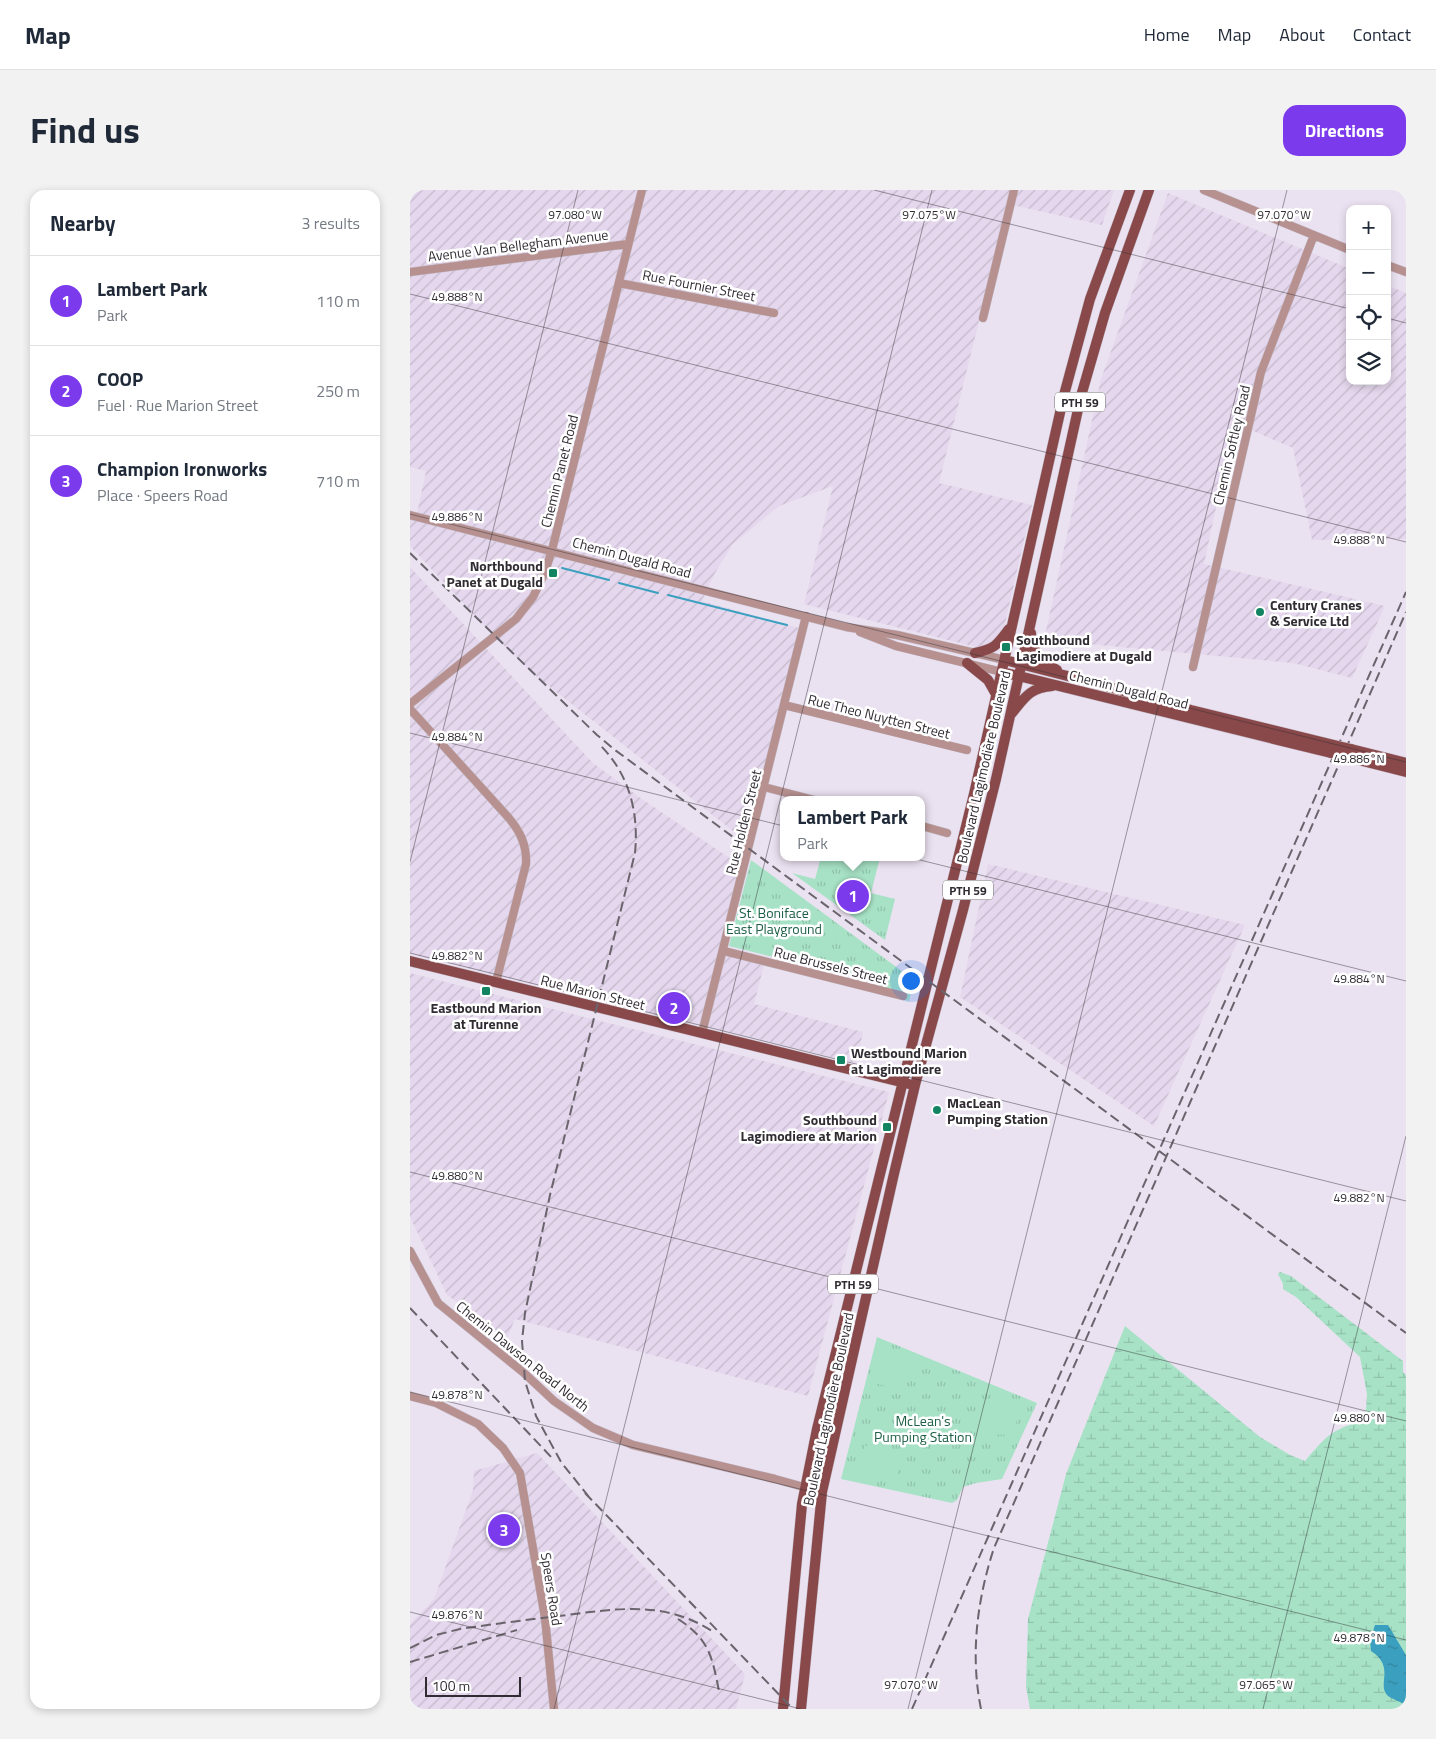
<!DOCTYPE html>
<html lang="en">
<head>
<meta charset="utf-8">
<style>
  body { margin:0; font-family:"Titillium Web",sans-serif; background:#f2f2f3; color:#1f2937 }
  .controls { position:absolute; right:15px; top:15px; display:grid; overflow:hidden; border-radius:10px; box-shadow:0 2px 8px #0003 }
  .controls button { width:45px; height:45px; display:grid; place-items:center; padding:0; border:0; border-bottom:1px solid #e0e1e3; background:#fff; color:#1f2937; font:25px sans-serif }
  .scale { position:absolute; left:15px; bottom:12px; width:96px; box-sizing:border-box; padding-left:5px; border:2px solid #302c32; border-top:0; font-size:14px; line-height:18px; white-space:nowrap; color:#302c32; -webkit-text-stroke:4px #fff; paint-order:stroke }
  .you { position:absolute; left:500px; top:790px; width:18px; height:18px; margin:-12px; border:4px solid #fff; border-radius:50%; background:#1a73e8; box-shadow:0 0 0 8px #1a73e833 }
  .badge { display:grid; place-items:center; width:32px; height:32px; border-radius:50%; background:#7c3aed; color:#fff; font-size:16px; font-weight:700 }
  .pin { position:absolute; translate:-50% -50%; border:2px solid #fff; box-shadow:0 1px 5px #0006 }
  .popup { position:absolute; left:370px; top:606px; width:145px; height:65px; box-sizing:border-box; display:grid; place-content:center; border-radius:10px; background:#fff; filter:drop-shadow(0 1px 4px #0005); font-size:16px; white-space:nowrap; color:#747a83 }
  .popup b { font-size:19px; color:#1f2937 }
  .popup::after { content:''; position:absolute; left:50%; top:100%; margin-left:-10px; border:10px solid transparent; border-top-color:#fff }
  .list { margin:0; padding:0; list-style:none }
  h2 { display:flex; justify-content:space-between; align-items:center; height:65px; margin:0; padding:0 20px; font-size:21px }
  h2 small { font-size:16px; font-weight:400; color:#747a83 }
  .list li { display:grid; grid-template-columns:32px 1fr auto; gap:15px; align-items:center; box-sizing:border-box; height:90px; padding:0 20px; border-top:1px solid #e0e1e3 }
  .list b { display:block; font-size:19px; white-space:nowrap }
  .list p { margin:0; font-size:16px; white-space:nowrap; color:#747a83 }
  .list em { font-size:16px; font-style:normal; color:#747a83 }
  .icon { flex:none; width:28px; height:28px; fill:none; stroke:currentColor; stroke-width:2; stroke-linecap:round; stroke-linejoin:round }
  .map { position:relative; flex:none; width:996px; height:1519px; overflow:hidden; border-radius:15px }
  header { display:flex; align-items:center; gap:30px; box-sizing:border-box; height:70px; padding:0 25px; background:#fff; border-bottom:1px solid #e0e1e3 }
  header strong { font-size:24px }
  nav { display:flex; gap:28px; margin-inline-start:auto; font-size:18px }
  .intro { display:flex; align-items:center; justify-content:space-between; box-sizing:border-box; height:120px; padding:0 30px }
  h1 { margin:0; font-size:35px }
  .button { padding:12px 22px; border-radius:15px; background:#7c3aed; color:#fff; font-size:18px; font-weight:700 }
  main { display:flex; gap:30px; padding:0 30px }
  aside { flex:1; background:#fff; border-radius:15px; box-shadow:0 2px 8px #0003 }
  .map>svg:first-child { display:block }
</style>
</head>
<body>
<header>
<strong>Map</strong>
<nav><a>Home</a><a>Map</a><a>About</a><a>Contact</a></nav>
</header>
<div class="intro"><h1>Find us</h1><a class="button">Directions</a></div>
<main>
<aside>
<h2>Nearby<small>3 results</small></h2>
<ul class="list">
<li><span class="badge">1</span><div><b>Lambert Park</b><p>Park</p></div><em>110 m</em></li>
<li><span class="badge">2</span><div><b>COOP</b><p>Fuel · Rue Marion Street</p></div><em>250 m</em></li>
<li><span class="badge">3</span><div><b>Champion Ironworks</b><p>Place · Speers Road</p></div><em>710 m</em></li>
</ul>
</aside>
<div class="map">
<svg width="996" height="1519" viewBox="0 0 996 1519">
  <defs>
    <pattern id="industrial-furrows" width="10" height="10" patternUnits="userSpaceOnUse" patternTransform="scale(1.25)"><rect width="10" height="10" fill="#e5d7ed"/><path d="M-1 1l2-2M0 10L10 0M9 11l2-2" fill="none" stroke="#c5b9cc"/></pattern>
    <pattern id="wetland-marsh" width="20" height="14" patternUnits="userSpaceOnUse" patternTransform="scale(1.25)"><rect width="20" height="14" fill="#a7e2c6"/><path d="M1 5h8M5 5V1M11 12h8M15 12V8" fill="none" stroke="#90c2ab"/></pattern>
    <pattern id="park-tufts" width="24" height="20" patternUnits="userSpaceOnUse" patternTransform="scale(1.25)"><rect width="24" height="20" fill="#a7e2c6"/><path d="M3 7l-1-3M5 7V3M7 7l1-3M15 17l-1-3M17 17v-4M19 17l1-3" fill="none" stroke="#90c2ab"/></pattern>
    <pattern id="water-ripples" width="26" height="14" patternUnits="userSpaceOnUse" patternTransform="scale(1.25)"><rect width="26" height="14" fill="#3ba0bf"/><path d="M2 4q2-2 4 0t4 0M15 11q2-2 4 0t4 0" fill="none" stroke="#32839c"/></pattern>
  </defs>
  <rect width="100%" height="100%" fill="#ebe2f1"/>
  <path fill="url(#industrial-furrows)" d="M 0,0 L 704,0 L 692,35 L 598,14 L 529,293 L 622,315 L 594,438 L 589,449 L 576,458 L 566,457 L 394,414 L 423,296 L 369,316 L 323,354 L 305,383 L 292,411 L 389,438 L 337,652 L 121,482 L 85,447 L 0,356 L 0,330 L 7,323 L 16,281 L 0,277 Z
    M 758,3 L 940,79 L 940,191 L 977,191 L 977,95 L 996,103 L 996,349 L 902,350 L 883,258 L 824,233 L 794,374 L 975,416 L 942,488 L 883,473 L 634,450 L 691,189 Z
    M 0,377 L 183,573 L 229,607 L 330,675 L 308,764 L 354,775 L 344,814 L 453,842 L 446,873 L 0,764 Z
    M 578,674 L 835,735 L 744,936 L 550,807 Z
    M 0,783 L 190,831 L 479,902 L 398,1206 L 105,1129 L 97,1148 L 37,1105 L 0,1027 Z
    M 127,1263 L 335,1484 L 326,1519 L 9,1519 L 0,1510 L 0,1434 L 24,1409 L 63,1300 L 64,1281 Z"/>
  <path fill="url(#wetland-marsh)" d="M 870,1082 L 881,1086 L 993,1171 L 993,1182 L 996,1185 L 996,1519 L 620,1519 L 616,1497 L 618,1429 L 656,1284 L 715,1136 L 850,1247 L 880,1265 L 895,1271 C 915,1248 919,1241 948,1232 L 956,1220 L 957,1204 L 950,1167 L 886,1107 L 873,1099 L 873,1094 L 868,1084 Z"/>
  <path fill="url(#park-tufts)" d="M 411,667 L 453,667 L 469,671 L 461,703 L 485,709 L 475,750 L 382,683 L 405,689 Z
    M 341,670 L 504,790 L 499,811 L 466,803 L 468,793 L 319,756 Z
    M 467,1147 L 627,1213 L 592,1289 L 566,1293 L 553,1297 L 547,1310 L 542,1313 L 431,1289 Z"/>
  <path fill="#a7e2c6" d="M 473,1160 L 506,1166 L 507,1173 L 500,1191 L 485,1198 L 460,1192 L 468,1163 Z
    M 576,1210 L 588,1212 L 608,1218 L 609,1221 L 604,1242 L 600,1245 L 580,1244 L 567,1235 L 568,1222 Z
    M 460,1255 L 469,1255 L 486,1262 C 488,1273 490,1284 483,1293 L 448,1287 L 455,1256 Z"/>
  <path fill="url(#water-ripples)" d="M 965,1435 L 978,1435 L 996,1465 L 996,1516 C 991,1511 983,1510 978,1506 C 966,1495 986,1477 961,1461 L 960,1450 Z"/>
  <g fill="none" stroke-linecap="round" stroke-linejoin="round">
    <path stroke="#3ba0bf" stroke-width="2" d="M 152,378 L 199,390
      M 209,393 L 248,403
      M 258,405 L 377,435"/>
    <defs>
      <path id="minor" d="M 794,0 L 940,60
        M 977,75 L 996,82
        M 0,82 L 218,54
        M 209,93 L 364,123
        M 573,128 L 604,0
        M 0,325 L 436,437 L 487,445 L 595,470
        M 450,442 L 486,456 L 592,482
        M 783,477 L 851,182 L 904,45
        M 0,514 L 106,429 L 123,407 L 135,382 L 142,360 L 232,0
        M 374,515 L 557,560
        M 0,519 L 98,627 C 110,641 117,655 116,674 L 86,792
        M 354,597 L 404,610
        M 512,636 L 537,643
        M 314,761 L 493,806
        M 292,843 L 396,426
        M 0,1061 L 28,1113 L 114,1183 L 144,1211 L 183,1238 L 223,1255 L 365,1289 L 412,1302
        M 0,1206 L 26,1213 L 68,1234 L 93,1258 L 110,1283 L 135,1428 L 144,1519"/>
      <path id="major" d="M 621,443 C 621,463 632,471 647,480
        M 565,463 C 585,459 587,455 599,439
        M 595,470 L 681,492 L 781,520 L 924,555
        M 557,473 L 578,490 L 587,506
        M 592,482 L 921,563
        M 602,523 C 615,507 620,498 642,496
        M 941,559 L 996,573
        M 937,567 L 996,582
        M 0,771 L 499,894
        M 373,1519 L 392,1314 L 407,1239 L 564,604 L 654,205 L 680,109 L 720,0
        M 391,1519 L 412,1302 L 483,988 L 505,895 L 553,720 L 586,589 L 671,206 L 695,123 L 739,0"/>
    </defs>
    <use href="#minor" stroke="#c6becb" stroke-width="9"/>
    <use href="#major" stroke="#c6becb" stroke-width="11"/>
    <use href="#minor" stroke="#b79190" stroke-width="8"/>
    <use href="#major" stroke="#89494a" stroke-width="10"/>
    <path stroke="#6a646d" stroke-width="2" stroke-dasharray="10 5" stroke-linecap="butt" d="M 0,363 L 187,545 L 205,560 L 996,1143
      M 0,1118 L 144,1270
      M 175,1303 L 383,1519
      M 179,1307 L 151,1272 L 126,1226 L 115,1191 L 112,1151 L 115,1123 L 140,1005 L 225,663 C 229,622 219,584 190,555
      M 268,1429 C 299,1449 302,1466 309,1501
      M 0,1458 L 26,1445 L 50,1439 C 83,1434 116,1430 149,1426 C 205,1419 255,1409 305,1443
      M 0,1472 L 107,1440
      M 502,1519 L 996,402
      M 571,1519 C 560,1465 567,1410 584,1358 L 996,422"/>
    <defs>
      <path id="major-bridge" d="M 924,555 L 941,559
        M 921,563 L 937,567"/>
    </defs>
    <use href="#major-bridge" stroke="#c6becb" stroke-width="11" stroke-linecap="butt"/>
    <use href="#major-bridge" stroke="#89494a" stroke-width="10"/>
  </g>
  <path fill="none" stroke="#302c32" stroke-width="1" stroke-opacity="0.45" d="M 464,0 L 940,119M 0,104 L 996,352M 977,128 L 996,133M 0,324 L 996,572M 0,543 L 996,791M 0,672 L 168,0M 0,763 L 996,1011M 0,982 L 996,1231M 0,1202 L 996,1450M 0,1422 L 391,1519M 144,1519 L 522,0M 498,1519 L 877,0M 853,1519 L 996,946"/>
  <g fill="#128462" stroke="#fff" stroke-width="2">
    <rect x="138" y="378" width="10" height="10" rx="2.5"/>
    <circle cx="850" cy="422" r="5"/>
    <rect x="591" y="452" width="10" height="10" rx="2.5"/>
    <rect x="71" y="796" width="10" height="10" rx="2.5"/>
    <rect x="426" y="865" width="10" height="10" rx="2.5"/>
    <circle cx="527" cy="920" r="5"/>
    <rect x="472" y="932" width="10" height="10" rx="2.5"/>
  </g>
  <g text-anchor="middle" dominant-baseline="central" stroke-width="5" stroke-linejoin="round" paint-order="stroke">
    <g fill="#fff" stroke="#6e6b70" stroke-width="1">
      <rect x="645" y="202.5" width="50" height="19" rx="4"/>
      <rect x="533" y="690.5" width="50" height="19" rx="4"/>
      <rect x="418" y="1084.5" width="50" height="19" rx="4"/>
    </g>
    <g font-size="12" font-weight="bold" fill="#302c32">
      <text x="670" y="212">PTH 59</text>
      <text x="558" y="700">PTH 59</text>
      <text x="443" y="1094">PTH 59</text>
    </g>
    <g font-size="14" fill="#302c32" stroke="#fff">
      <text transform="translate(108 55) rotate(-7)">Avenue Van Bellegham Avenue</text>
      <text transform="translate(289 95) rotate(11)">Rue Fournier Street</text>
      <text transform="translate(821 255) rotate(-77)">Chemin Softley Road</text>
      <text transform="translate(149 281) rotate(-76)">Chemin Panet Road</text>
      <text transform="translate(222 367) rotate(15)">Chemin Dugald Road</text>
      <text transform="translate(719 499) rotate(14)">Chemin Dugald Road</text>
      <text transform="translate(469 526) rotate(14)">Rue Theo Nuytten Street</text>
      <text transform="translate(573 577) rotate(-77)">Boulevard Lagimodière Boulevard</text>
      <text transform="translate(333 632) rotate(-76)">Rue Holden Street</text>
      <text transform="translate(421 775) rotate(14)">Rue Brussels Street</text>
      <text transform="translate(183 802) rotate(14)">Rue Marion Street</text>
      <text transform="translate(113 1166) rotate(39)">Chemin Dawson Road North</text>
      <text transform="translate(418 1219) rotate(-78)">Boulevard Lagimodière Boulevard</text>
      <text transform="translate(142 1399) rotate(81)">Speers Road</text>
    </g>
    <g font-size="14" font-weight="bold" fill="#302c32" stroke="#fff" text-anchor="start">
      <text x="133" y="375" text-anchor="end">Northbound<tspan x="133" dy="16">Panet at Dugald</tspan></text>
      <text x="860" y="414">Century Cranes<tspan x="860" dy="16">&amp; Service Ltd</tspan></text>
      <text x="606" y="449">Southbound<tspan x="606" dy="16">Lagimodiere at Dugald</tspan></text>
      <text x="76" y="817" text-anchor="middle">Eastbound Marion<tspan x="76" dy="16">at Turenne</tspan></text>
      <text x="441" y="862">Westbound Marion<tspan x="441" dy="16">at Lagimodiere</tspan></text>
      <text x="537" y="912">MacLean<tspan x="537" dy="16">Pumping Station</tspan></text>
      <text x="467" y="929" text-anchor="end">Southbound<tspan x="467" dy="16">Lagimodiere at Marion</tspan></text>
    </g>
    <g font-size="14" fill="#1c5f46" stroke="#fff">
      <text x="364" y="722">St. Boniface<tspan x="364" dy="16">East Playground</tspan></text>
      <text x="513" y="1230">McLean's<tspan x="513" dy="16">Pumping Station</tspan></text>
    </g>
  </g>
  <g font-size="12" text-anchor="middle" fill="#302c32" stroke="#fff" stroke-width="5" stroke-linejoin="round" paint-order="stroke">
    <text x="165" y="29">97.080°W</text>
    <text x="519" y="29">97.075°W</text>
    <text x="874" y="29">97.070°W</text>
    <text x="47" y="111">49.888°N</text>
    <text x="47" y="331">49.886°N</text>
    <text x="949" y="354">49.888°N</text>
    <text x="47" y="551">49.884°N</text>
    <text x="949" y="573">49.886°N</text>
    <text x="47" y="770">49.882°N</text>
    <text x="949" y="793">49.884°N</text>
    <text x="47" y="990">49.880°N</text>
    <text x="949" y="1012">49.882°N</text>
    <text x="47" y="1209">49.878°N</text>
    <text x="949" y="1232">49.880°N</text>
    <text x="47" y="1429">49.876°N</text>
    <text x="949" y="1452">49.878°N</text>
    <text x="501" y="1499">97.070°W</text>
    <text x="856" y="1499">97.065°W</text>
  </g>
</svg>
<div class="controls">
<button>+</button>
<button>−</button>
<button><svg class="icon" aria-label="locate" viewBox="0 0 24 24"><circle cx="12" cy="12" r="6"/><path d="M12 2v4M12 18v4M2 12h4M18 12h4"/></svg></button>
<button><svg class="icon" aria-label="layers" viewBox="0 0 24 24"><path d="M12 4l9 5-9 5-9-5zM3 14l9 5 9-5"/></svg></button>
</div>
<div class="scale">100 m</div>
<div class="you"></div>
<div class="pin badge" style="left:443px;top:706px">1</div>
<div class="popup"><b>Lambert Park</b>Park</div>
<div class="pin badge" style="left:264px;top:818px">2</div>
<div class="pin badge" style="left:94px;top:1340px">3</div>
</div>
</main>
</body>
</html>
